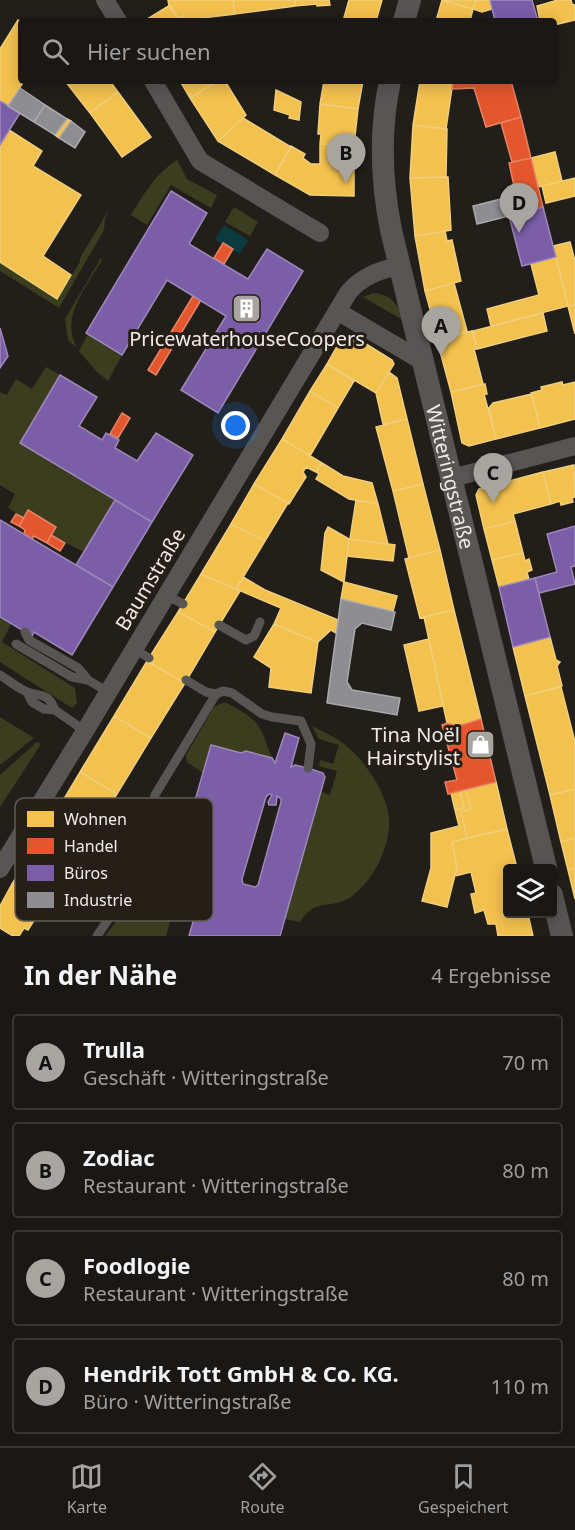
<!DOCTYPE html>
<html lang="de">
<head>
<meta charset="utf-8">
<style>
  body { margin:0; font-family:"Noto Sans",sans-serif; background:#272422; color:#f1f3f6 }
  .controls { position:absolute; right:18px; bottom:18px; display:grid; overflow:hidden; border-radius:6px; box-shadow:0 3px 15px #0003 }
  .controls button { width:54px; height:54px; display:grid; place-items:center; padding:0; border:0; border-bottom:2px solid #383634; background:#1a1714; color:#f1f3f6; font:30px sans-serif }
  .you { position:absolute; left:236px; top:426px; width:21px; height:21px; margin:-15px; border:4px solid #fff; border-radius:50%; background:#1a73e8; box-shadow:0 0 0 9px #1a73e833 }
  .badge { display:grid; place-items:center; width:39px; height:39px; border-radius:50%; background:#a8a49f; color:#111; font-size:20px; font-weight:700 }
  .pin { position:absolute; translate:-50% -50px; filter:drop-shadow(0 2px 3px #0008) }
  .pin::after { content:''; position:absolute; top:32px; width:21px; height:18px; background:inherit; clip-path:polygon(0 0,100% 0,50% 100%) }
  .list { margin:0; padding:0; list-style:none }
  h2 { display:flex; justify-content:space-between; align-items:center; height:78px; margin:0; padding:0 24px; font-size:26px }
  h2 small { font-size:20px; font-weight:400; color:#9f9fa0 }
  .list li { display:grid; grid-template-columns:39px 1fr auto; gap:18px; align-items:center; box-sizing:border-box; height:96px; margin:0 12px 12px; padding:0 12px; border:2px solid #383634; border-radius:6px }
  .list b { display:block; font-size:22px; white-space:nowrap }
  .list p { margin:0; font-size:20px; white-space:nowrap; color:#9f9fa0 }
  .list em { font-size:20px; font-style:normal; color:#9f9fa0 }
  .icon { flex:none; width:33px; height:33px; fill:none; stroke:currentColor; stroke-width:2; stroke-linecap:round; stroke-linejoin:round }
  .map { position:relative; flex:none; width:575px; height:936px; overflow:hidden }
  .search { position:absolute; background:#1a1714; box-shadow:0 3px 15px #0003; left:18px; right:18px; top:18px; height:66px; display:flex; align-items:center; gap:15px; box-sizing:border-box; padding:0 21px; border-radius:6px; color:#9f9fa0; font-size:22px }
  .sheet { height:510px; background:#1a1714 }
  nav { display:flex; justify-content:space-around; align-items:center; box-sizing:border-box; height:84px; border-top:2px solid #383634; background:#1a1714; font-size:16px; color:#9f9fa0 }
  nav a { display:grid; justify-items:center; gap:3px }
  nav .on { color:#a8a49f }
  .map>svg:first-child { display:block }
</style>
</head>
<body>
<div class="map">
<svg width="575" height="936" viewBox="0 0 575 936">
  <rect width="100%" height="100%" fill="#221f1a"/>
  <path fill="#3b3e1e" d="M 177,160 L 187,179 L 217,195 L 211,208 L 171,185 L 147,225 L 131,215 C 143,195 156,173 177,160 Z
    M 234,207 L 258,222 L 250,236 L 225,222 Z
    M 110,208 L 105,219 L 104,230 L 59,308 L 0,271 L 0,262 L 57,299 L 80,262 L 80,258 Z
    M 101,258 L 102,260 C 88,285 59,317 77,348 L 68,340 L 65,319 Z
    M 373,293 C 390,294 399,304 403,320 L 363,297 Z
    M 88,334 L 122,355 L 108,381 L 96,371 L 79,351 Z
    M 46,367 L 60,375 L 20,443 L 115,500 L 84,552 L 51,535 L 56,527 L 29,510 L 24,518 L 8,508 L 15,494 L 0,485 L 0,392 L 7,395 L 16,379 L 32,389 Z
    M 0,617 L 11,624 L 2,642 L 75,688 L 77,703 L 72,708 L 0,662 Z
    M 223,703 L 227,703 C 237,709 253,716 259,727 C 266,737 266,749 274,759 L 246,751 L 241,753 L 211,745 L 203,773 L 187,762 L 186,755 L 214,707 Z
    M 0,717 L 34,738 L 0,765 Z
    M 312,726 C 323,732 335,737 344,744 C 363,758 387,793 389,817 C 391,846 374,880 351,897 C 332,910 315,897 300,922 L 285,919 L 321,792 L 330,795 L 337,771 L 319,766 L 320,760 L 333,764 L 339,745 L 319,739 Z
    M 37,742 L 41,744 L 0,807 L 0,775 Z
    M 112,828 L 132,840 L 83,922 L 62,909 Z
    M 165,890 L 200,900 L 199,903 L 177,897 L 166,936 L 105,936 L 127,908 C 145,912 150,894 165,890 Z"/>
  <path fill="#0c3b3f" d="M 224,225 L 248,240 L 240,254 L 215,240 Z"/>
  <path fill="#f2c14e" stroke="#f1ce7c" stroke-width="1.5" d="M 168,0 L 233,0 L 235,14 L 185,20 L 183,16 L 178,18 L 169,6 Z
    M 233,0 L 295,0 L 295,6 L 235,14 Z
    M 295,0 L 329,0 L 330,5 L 317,6 L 317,4 L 295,6 Z
    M 349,0 L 382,0 L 376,21 L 343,21 Z
    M 442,0 L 473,9 L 470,21 L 436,21 Z
    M 442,0 L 476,0 L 473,9 Z
    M 476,0 L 490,0 L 492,9 L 482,12 L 473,9 Z
    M 558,0 L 571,0 L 572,4 L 575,5 L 575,20 L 554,25 L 554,21 L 540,21 L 537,6 Z
    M 170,5 L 178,18 L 183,16 L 186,21 L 144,21 Z
    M 18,20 L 21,22 L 21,81 L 24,81 L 8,106 L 0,100 L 0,49 Z
    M 65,81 L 110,81 L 118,92 L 90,113 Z
    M 180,81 L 218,81 L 190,98 Z
    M 218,81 L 225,81 L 246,115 L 218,141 L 190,98 Z
    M 324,81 L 363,81 L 358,109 L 320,104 Z
    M 420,81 L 453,81 L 446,129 L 413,125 Z
    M 276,90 L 301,102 L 299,120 L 289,118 L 290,115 L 274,110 Z
    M 118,92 L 151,137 L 122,157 L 90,113 Z
    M 320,104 L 358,109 L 354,145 L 320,144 L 321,134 L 318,134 Z
    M 243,118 L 291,147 L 275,175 L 218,141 Z
    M 67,119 L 71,121 L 59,138 L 55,135 Z
    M 413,125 L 447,129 L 446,177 L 410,178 Z
    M 9,130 L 42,151 L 33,166 L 81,195 L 43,256 L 71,275 L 57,299 L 0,262 L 0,145 Z
    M 320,144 L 354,145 L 354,196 L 310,195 L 275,175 L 291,146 L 305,154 L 303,158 L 311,164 L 320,164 Z
    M 555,152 L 562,181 L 538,187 L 531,158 Z
    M 448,177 L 451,230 L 415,236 L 410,178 Z
    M 575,178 L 575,196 L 546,203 L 542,186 Z
    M 445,231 L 447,241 L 452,240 L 461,281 L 425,291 L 415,236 Z
    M 570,242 L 575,261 L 575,305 L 568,306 L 553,246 Z
    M 556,257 L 568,306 L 491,326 L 487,309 L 539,295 L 531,264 Z
    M 454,283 L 467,331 L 438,338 L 425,291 Z
    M 575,305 L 575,334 L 568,306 Z
    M 543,313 L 547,331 L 477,349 L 473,331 Z
    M 472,331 L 477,349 L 474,349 L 483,384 L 451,392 L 437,340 Z
    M 344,334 L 353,339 L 355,337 L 392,360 L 394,364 L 376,393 L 327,364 Z
    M 327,364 L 354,381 L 338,408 L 310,391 Z
    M 389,372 L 397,378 L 407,419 L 383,424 L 376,393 Z
    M 562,382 L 563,385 L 575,382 L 575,419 L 540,428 L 531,393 L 542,390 L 541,387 Z
    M 485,384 L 487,394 L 484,394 L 496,439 L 469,446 L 462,443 L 451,392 Z
    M 310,391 L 338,408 L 310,456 L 282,439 Z
    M 532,394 L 540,428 L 496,439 L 489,408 L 493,403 Z
    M 407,419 L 423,484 L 393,491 L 376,427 Z
    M 282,439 L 322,463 L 316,472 L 306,467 L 303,472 L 306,477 L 289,504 L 254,484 Z
    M 322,463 L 343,476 L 372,483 L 378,504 L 349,499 L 316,479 L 319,474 L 316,472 Z
    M 574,465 L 575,497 L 572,498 L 573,502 L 561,505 L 560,501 L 551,504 L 543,472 Z
    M 543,472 L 551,504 L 513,514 L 515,521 L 484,529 L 476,495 L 479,489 Z
    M 254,484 L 288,503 L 265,541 L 231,524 Z
    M 423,484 L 440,550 L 409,558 L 393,491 Z
    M 356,500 L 378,504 L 388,544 L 350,539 Z
    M 515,521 L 523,553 L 492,560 L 484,529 Z
    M 231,524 L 265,541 L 236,589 L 201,574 Z
    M 328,527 L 349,539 L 344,582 L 321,570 L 325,533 Z
    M 349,539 L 395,545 L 393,561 L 347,556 Z
    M 440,550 L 454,610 L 420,618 L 405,559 Z
    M 523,553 L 525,561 L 529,559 L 532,570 L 527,572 L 529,580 L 499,587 L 492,560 Z
    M 201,574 L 240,591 L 215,632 L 178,612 Z
    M 243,577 L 265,590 L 338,620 L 336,633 L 331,630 L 318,642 L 274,624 L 281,608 L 236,589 Z
    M 344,582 L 397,596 L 393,611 L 341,599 Z
    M 454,610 L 481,719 L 458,726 L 447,723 L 424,617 Z
    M 178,612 L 215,632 L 185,683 L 147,661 Z
    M 274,624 L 318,642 L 311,693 L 269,687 L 271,668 L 254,657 Z
    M 550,637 L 556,660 L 560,662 L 557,666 L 562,686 L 525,696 L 513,647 Z
    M 429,639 L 443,706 L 419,711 L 404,645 Z
    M 147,661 L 185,683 L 151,738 L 114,716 Z
    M 561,687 L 575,742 L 575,789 L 550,795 L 525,696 Z
    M 114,716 L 151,738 L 117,794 L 80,772 Z
    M 80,772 L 117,794 L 83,851 L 46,829 Z
    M 496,782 L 507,829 L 467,838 L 461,812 L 471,809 L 466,790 L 460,791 L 464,808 L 455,810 L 451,793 Z
    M 575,789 L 575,838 L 561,842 L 550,795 Z
    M 466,790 L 471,809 L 461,812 L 467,838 L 452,842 L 457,867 L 447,907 L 422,901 L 431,868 L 431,833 L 459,826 L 455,810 L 464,808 L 460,791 Z
    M 46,829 L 83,851 L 50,906 L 12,884 Z
    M 507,829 L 517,868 L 508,868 L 508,914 L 528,914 L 533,936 L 498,936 L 496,924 L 488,924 L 484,910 L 475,913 L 471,894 L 476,893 L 471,872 L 455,876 L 457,867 L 452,842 Z
    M 575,838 L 575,868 L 568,870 L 561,842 Z
    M 575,868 L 575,899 L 568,870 Z
    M 12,884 L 41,901 L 32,917 L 35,919 L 28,930 L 24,928 L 19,936 L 13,936 L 0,928 L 0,906 Z"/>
  <path fill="#e4572e" stroke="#e88365" stroke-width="1.5" d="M 453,81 L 511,81 L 521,117 L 486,127 L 474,88 L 452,89 Z
    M 521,117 L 531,158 L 512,162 L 501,123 Z
    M 531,158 L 543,207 L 509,216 L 505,198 L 516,195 L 509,163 Z
    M 223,243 L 233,249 L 224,264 L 214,258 Z
    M 193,296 L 201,300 L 156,375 L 148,370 Z
    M 122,413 L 130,418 L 118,438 L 110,434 Z
    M 28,510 L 56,527 L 47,543 L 34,536 L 32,539 L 24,534 L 25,530 L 19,526 Z
    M 16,514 L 24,518 L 19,526 L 11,522 Z
    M 51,535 L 65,543 L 60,551 L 47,543 Z
    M 481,719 L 496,782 L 448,794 L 445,782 L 457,780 L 442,725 L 447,723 L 458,726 Z"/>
  <path fill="#7b5ea7" stroke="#9e88ba" stroke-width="1.5" fill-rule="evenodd" d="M 490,0 L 532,0 L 538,21 L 495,21 Z
    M 0,101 L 20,113 L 0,145 Z
    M 171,191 L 207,213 L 189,244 L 248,279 L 267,249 L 303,271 L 218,413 L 181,390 L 226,316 L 167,280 L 122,355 L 86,333 Z
    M 543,207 L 556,257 L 522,266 L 509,216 Z
    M 0,328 L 8,356 L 0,368 Z
    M 60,375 L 97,397 L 79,426 L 102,440 L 106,433 L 119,440 L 115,448 L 137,461 L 156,433 L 193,455 L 152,522 L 20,443 Z
    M 115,500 L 152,522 L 113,587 L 76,565 Z
    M 0,520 L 113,587 L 72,655 L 34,632 L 32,636 L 0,617 Z
    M 575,526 L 575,566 L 571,567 L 575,584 L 539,593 L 535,578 L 557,572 L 547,534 Z
    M 535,578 L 550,637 L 513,647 L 499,587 Z
    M 285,733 L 299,738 L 291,767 L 295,765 L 308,768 L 323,773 L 325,777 L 280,936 L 189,936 L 205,879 L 175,870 L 211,745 L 241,753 L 246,751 L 272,758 L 275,763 ZM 269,794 L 272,795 L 268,802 L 269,805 L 276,805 L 277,796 L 281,799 L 281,802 L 258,885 L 255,887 L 243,884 L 242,879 L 266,797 Z"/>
  <path fill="#8d8d92" stroke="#aba9ab" stroke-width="1.5" d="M 20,88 L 45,105 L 34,122 L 8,106 Z
    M 45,105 L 67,119 L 55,135 L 34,122 Z
    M 71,121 L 85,132 L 75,148 L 59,138 Z
    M 505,198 L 509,216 L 477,224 L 473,206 Z
    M 341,599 L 395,612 L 391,630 L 362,623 L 355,629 L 347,682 L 352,690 L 400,698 L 397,715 L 327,703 Z"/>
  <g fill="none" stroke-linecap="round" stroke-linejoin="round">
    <path stroke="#585655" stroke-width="9" d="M 166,595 L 183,604
      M 219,625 L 246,640 L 254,636 L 260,622
      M 25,632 L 29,640 L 78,668 L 88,680 L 108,692
      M 16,644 L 72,677 L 88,680
      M 134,649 L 149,658
      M 0,675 C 8,680 16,687 25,691 C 39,698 47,690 55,710
      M 186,680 L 206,692 L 216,694 L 223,691 L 232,693 L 262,714 L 272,717 L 301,721 L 311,744 L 308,768
      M 27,692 L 32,702 L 44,709 L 55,710 L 85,731
      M 97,936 L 132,884 L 139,866 L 142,840 L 155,795 L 216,694"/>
    <path stroke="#585655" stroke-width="18" d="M 105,0 L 118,21
      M 153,81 L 200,161 L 320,233
      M 337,311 L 422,361
      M 452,478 L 575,446
      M 0,869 L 85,731 L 348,293 C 361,276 379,271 400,265"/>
    <g stroke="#585655" stroke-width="22">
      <path d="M 404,21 L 410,0"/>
      <path id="s1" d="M 390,81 C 379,132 381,180 391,230 L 546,868"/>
      <path d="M 552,895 L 562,936"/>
    </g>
  </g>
  <defs>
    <symbol id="building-square" viewBox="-11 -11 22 22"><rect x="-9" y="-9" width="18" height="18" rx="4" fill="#a8a49f" stroke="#261f17"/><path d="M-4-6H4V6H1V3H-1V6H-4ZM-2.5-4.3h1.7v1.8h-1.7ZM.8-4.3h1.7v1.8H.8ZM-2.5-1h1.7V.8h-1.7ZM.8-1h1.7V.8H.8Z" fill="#fff"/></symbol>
    <symbol id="shop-square" viewBox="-11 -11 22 22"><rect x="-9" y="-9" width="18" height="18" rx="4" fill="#a8a49f" stroke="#261f17"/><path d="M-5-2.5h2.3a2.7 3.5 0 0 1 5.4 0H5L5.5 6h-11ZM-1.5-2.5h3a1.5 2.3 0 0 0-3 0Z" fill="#fff"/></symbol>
  </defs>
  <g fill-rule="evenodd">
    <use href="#building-square" x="230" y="292" width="33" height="33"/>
    <use href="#shop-square" x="464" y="728" width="33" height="33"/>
  </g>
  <g text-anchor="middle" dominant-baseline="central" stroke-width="6" stroke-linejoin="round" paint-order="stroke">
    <g font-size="20" fill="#f0ebe6" stroke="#261f17">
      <text x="247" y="338">PricewaterhouseCoopers</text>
      <text x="460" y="734" text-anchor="end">Tina Noël<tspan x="460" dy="23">Hairstylist</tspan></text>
    </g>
    <g font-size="20" fill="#f0ebe6" stroke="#261f17">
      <text stroke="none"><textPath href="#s1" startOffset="404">Witteringstraße</textPath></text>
      <text transform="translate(150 579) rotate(-59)">Baumstraße</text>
    </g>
  </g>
  <rect x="15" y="798" width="198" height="123" rx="9" fill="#261f17" stroke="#635c55" stroke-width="1.5"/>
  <rect x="27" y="811" width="27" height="16" fill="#f2c14e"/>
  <rect x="27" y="838" width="27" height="16" fill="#e4572e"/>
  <rect x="27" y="865" width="27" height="16" fill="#7b5ea7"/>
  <rect x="27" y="892" width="27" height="16" fill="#8d8d92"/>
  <g font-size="16" fill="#f0ebe6">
    <text x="64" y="825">Wohnen</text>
    <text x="64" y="852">Handel</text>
    <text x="64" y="879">Büros</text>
    <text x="64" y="906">Industrie</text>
  </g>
</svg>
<div class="controls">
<button><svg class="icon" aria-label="layers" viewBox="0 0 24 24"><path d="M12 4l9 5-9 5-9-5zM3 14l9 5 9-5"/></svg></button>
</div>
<div class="you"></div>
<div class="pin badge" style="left:441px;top:356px">A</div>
<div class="pin badge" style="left:346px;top:183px">B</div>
<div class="pin badge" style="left:493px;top:503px">C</div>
<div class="pin badge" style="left:519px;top:233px">D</div>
<div class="search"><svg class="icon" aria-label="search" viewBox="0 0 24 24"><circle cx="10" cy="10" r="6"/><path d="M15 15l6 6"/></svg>Hier suchen</div>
</div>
<section class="sheet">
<h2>In der Nähe<small>4 Ergebnisse</small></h2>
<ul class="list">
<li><span class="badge">A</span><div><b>Trulla</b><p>Geschäft · Witteringstraße</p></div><em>70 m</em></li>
<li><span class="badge">B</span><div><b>Zodiac</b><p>Restaurant · Witteringstraße</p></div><em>80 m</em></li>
<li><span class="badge">C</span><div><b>Foodlogie</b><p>Restaurant · Witteringstraße</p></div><em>80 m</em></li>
<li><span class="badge">D</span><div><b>Hendrik Tott GmbH &amp; Co. KG.</b><p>Büro · Witteringstraße</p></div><em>110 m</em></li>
</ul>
</section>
<nav>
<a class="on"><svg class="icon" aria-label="map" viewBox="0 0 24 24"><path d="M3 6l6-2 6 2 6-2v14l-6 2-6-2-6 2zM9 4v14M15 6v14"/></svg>Karte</a>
<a><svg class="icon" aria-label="directions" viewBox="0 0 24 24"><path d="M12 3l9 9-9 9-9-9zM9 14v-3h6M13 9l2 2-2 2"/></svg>Route</a>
<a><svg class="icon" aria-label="saved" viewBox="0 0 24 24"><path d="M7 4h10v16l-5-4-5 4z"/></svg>Gespeichert</a>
</nav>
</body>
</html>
